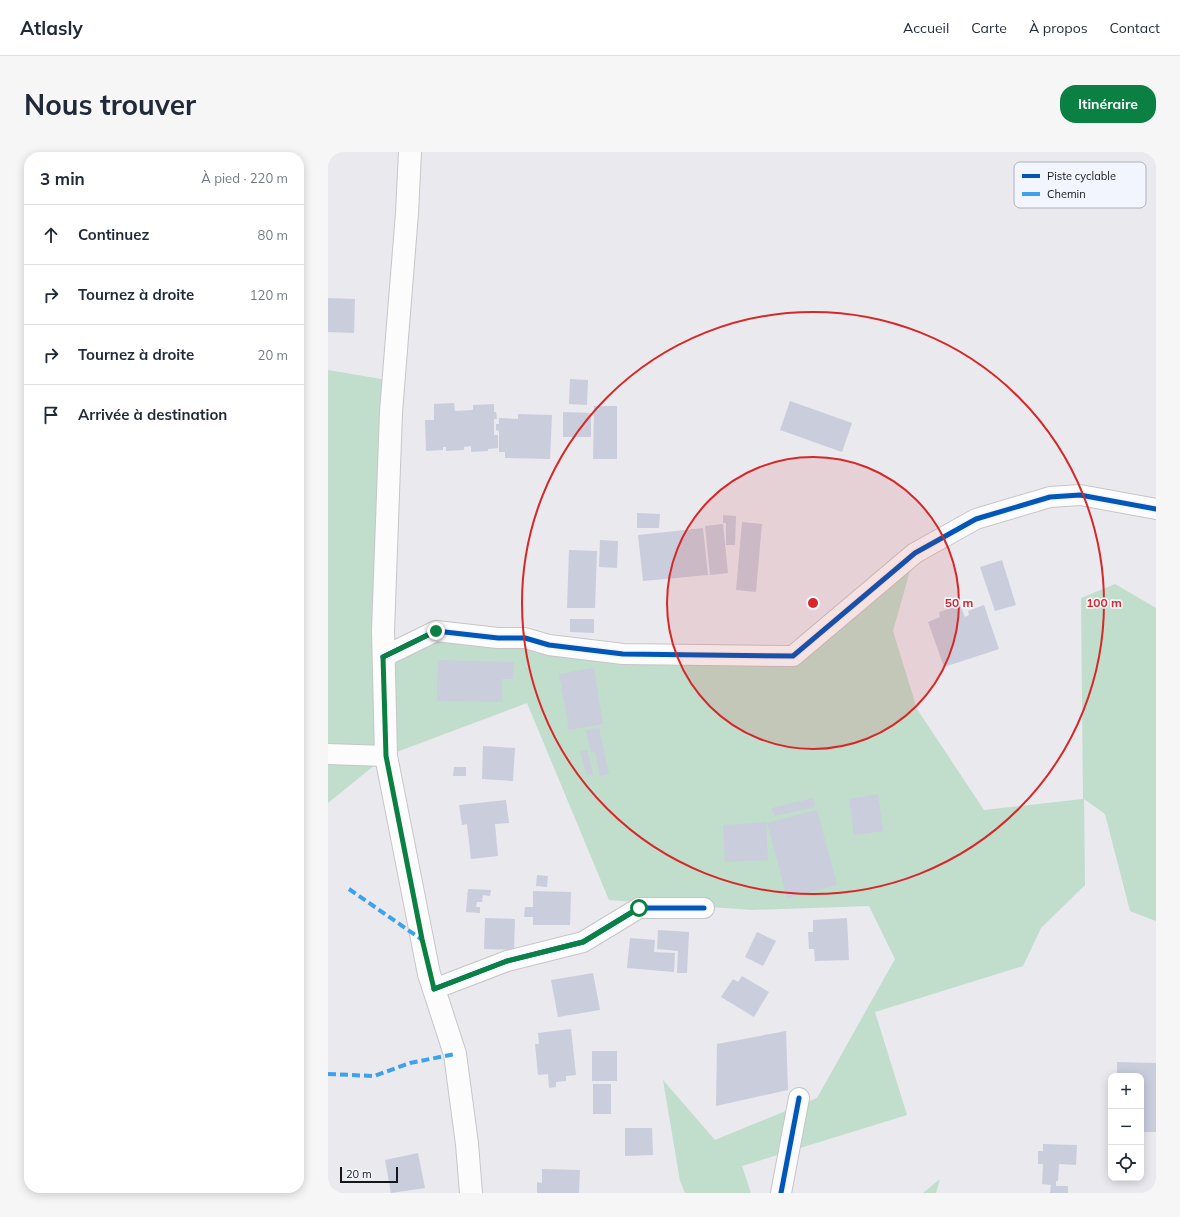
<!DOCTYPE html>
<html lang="fr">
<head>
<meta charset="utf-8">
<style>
  body { margin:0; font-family:Mulish,sans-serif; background:#f6f6f7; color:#1f2937 }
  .controls { position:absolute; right:12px; bottom:12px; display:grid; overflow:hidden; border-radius:8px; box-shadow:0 2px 10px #0003 }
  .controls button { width:36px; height:36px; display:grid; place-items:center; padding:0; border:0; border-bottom:1px solid #e0e1e3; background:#fff; color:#1f2937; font:20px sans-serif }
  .scale { position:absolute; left:12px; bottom:10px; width:58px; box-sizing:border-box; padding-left:4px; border:2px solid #151619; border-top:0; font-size:11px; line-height:14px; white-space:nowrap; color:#151619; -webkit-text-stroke:3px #f3f5fe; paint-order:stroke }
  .stop { position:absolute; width:12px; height:12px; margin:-9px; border:3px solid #0b8043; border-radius:50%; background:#fff }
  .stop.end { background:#0b8043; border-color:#fff; box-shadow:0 1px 4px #0008 }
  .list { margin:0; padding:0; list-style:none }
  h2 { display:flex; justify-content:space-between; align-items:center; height:52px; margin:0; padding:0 16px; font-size:17px }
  h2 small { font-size:13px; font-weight:400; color:#747a83 }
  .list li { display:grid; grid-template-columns:26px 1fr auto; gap:12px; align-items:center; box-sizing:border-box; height:60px; padding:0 16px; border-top:1px solid #e0e1e3 }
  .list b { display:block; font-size:15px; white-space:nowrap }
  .list em { font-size:13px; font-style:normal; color:#747a83 }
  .icon { flex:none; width:22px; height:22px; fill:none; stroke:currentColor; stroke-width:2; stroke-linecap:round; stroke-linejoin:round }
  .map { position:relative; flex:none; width:828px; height:1041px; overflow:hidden; border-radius:16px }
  header { display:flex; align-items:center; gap:24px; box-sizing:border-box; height:56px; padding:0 20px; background:#fff; border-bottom:1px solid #e0e1e3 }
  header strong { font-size:19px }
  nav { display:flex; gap:22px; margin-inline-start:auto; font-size:14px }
  .intro { display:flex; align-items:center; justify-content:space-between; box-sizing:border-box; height:96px; padding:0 24px }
  h1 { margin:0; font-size:28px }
  .button { padding:10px 18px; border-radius:16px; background:#0b8043; color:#fff; font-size:14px; font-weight:700 }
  main { display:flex; gap:24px; padding:0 24px }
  aside { flex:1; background:#fff; border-radius:16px; box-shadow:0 2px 10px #0003 }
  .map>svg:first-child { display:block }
</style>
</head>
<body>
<header>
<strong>Atlasly</strong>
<nav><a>Accueil</a><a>Carte</a><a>À propos</a><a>Contact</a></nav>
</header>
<div class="intro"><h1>Nous trouver</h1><a class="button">Itinéraire</a></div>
<main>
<aside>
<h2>3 min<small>À pied · 220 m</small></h2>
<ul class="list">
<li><svg class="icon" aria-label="ahead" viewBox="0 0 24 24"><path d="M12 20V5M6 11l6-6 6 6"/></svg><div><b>Continuez</b></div><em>80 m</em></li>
<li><svg class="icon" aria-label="right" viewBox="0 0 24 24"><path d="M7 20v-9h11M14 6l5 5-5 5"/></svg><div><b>Tournez à droite</b></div><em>120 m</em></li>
<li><svg class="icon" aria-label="right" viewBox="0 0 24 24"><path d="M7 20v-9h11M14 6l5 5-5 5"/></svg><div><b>Tournez à droite</b></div><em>20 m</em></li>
<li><svg class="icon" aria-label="arrive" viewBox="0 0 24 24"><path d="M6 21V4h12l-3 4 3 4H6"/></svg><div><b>Arrivée à destination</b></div></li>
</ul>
</aside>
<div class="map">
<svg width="828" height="1041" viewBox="0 0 828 1041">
  <rect width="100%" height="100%" fill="#e9e9ee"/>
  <path fill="#c1ddcc" d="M 0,218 L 65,229 L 55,505 L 108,479 L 465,504 L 587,401 L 565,479 L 589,557 L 656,658 L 755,647 L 753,446 L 787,432 L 828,456 L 828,769 L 802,759 L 777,662 L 756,647 L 757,733 L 713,776 L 695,814 L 547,860 L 579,963 L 414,1014 L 423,1041 L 357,1041 L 352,1029 L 335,928 L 387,988 L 489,946 L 567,807 L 541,754 L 425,758 L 281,748 L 199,551 L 58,604 L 0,651 Z
    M 612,1027 L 608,1041 L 595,1041 Z"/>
  <path fill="#cacddc" d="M 0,146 L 27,147 L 26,181 L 0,180 Z
    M 242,227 L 260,228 L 259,253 L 241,252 Z
    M 462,249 L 524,271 L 514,300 L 452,278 Z
    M 126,251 L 127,259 L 145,258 L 145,253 L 166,252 L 166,260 L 168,260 L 169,267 L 166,267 L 166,283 L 170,283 L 170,296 L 160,297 L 160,299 L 143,300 L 143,294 L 136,295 L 136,298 L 118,299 L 118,295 L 115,295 L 115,298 L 98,299 L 97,268 L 106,268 L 106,252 Z
    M 266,254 L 289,254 L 289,307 L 265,307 Z
    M 235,260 L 263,261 L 263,285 L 235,285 Z
    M 190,262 L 224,263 L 222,307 L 177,306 L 177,300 L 171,300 L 171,279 L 168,278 L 168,272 L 171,272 L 171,266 L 190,267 Z
    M 309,361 L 332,362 L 331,376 L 309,376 Z
    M 395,363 L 408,364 L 407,393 L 398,393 L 398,371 L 395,371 Z
    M 414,370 L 434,372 L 428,440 L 408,438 Z
    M 395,372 L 400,421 L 382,423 L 377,374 Z
    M 375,376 L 380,423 L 315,429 L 310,383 Z
    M 272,388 L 290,389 L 289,416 L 271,415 Z
    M 241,398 L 269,399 L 267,456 L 239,456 Z
    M 674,408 L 688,453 L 667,459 L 652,415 Z
    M 632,453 L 637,465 L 641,463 L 640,459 L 656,453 L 671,497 L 616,515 L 600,470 L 612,465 L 611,460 Z
    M 242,467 L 266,467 L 266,481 L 242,480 Z
    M 110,508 L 186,510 L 185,527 L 174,527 L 174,550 L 109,549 Z
    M 266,516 L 275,572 L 241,578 L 231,522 Z
    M 271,576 L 281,622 L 272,624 L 267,600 L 263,601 L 258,578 Z
    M 155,594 L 187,596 L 185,629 L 154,627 Z
    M 259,598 L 265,622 L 259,624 L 252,600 Z
    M 126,615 L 138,615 L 138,624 L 125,624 Z
    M 550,642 L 555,679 L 526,683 L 521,647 Z
    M 485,646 L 487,655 L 447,664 L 444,656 Z
    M 178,648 L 181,671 L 167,672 L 170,704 L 143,707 L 139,672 L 134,673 L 131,653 Z
    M 489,658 L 509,733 L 459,746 L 439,671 Z
    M 438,670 L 440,708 L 397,710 L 395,673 Z
    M 209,723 L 220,724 L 219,735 L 208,734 Z
    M 140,737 L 163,738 L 162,744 L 155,743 L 154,750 L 149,750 L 148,755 L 152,755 L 152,761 L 138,760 Z
    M 205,739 L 243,740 L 242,773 L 205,773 L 205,765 L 196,765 L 197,755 L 205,755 Z
    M 157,766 L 187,767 L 186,798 L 156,797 Z
    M 519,766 L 521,808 L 487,809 L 486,797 L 481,797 L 480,780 L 485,780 L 485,768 Z
    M 330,778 L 361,780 L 359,821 L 349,821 L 350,799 L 329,797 Z
    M 429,780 L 448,789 L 435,814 L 417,805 Z
    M 302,786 L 327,788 L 326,800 L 347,801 L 346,820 L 299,816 Z
    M 265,821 L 272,858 L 230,865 L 223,828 Z
    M 414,824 L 441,840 L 426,865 L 393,845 L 405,827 L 410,830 Z
    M 243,877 L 248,923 L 238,924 L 238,929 L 228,930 L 228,935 L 221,936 L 220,922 L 210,923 L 207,892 L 211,892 L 210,881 Z
    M 458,879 L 460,938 L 388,954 L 389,892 Z
    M 264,899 L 289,899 L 289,929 L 264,929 Z
    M 789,910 L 828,911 L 828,980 L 813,980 L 813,924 L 789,924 Z
    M 265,932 L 283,932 L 283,962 L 265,962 Z
    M 297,976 L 324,976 L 325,1003 L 297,1004 Z
    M 715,992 L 749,993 L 748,1013 L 731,1012 L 730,1029 L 728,1029 L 728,1034 L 740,1034 L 740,1041 L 722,1041 L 723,1033 L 714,1032 L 715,1012 L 710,1012 L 710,999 L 715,999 Z
    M 90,1001 L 97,1036 L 63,1041 L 57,1008 Z
    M 214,1017 L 252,1018 L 251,1041 L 209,1041 L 209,1030 L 214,1031 Z"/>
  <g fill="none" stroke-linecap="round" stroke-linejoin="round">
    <defs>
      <path id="minor" d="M 55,505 L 108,479 L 170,486 L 197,486 L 221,493 L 295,502 L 465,504 L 587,401 L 648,367 L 722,345 L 752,343 L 828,357
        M 0,602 L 58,604
        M 106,837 L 179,809 L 255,790 L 311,756 L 376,756
        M 453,1041 L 471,946"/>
      <path id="major" d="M 82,0 L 79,61 L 63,260 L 55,479 L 58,604 L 101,822 L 127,902 L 139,992 L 143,1041"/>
    </defs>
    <use href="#minor" stroke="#c6c6ca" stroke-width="22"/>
    <use href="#major" stroke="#c6c6ca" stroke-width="24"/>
    <use href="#minor" stroke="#fcfcfc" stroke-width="20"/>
    <use href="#major" stroke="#fcfcfc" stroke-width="22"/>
    <path stroke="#3da2ea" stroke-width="4" stroke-dasharray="8 4" stroke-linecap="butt" d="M 21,737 L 93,787
      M 0,922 L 46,924 L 82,911 L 127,902"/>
    <defs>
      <path id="cycleway" d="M 55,505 L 108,479 L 170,486 L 197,486 L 221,493 L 295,502 L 465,504 L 587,401 L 648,367 L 722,345 L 752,343 L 828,357
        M 106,837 L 179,809 L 255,790 L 311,756 L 376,756
        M 453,1041 L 471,946"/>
    </defs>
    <use href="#cycleway" stroke="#f3f5fe" stroke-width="8"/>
    <use href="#cycleway" stroke="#0057b8" stroke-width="5"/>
  </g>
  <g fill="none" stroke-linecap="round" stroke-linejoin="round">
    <path stroke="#0b8043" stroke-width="5" d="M 108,479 L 55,505 L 58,604 L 94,787 L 106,837 L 179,809 L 255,790 L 311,756"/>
  </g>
  <circle cx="485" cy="451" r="146" fill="#d62828" fill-opacity=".12"/>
  <g fill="none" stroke="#d62828" stroke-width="2">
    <circle cx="485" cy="451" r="146"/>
    <circle cx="485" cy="451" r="291"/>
  </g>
  <rect x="686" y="10" width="132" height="46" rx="6" fill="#f3f5fe" stroke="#b0b2b9" stroke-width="1"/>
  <rect x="694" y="22" width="18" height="4" fill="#0057b8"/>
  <rect x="694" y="40" width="18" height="4" fill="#3da2ea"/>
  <g font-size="11" fill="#151619">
    <text x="719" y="28">Piste cyclable</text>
    <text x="719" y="46">Chemin</text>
  </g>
  <circle cx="485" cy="451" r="6" fill="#d62828" stroke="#f3f5fe" stroke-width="2"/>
  <g font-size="12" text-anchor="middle" font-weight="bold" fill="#d62828" stroke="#f3f5fe" stroke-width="3.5" stroke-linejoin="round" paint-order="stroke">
    <text x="631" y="455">50 m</text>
    <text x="776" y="455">100 m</text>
  </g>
</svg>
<div class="controls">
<button>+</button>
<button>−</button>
<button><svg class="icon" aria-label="locate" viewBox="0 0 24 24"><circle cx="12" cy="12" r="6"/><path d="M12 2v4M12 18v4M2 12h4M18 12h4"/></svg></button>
</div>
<div class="scale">20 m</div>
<div class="stop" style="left:311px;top:756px"></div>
<div class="stop end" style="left:108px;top:479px"></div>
</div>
</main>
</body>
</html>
